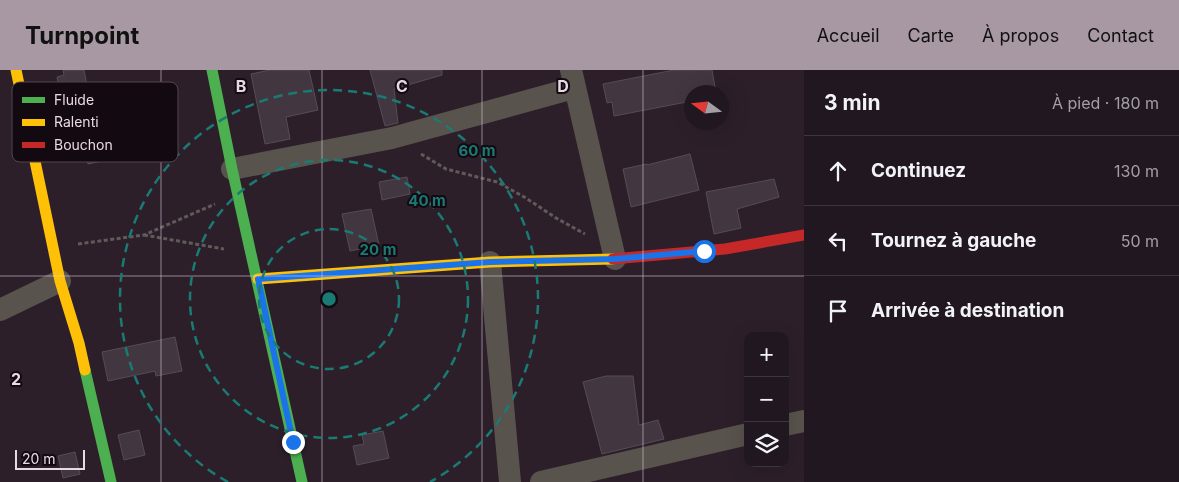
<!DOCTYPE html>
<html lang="fr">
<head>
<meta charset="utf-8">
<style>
  body { margin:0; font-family:Inter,sans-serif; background:#292029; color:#f1f3f6 }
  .controls { position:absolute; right:15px; bottom:15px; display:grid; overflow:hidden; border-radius:10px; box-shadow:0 5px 20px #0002 }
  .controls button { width:45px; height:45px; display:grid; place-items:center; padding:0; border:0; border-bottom:1px solid #3e363e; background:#211720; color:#f1f3f6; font:25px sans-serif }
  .compass { position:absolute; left:684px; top:15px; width:45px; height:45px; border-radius:50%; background:#211720; box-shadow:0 5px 20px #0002; rotate:285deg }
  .scale { position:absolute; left:15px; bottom:12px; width:70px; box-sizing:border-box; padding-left:5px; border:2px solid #e9d9e6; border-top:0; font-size:14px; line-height:18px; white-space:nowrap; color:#e9d9e6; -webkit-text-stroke:4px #130911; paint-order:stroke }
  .stop { position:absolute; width:15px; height:15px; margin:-11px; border:4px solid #1a73e8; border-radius:50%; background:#fff }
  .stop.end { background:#1a73e8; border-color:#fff; box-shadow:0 1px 5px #0008 }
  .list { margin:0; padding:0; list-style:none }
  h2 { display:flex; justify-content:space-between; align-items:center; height:65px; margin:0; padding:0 20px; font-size:21px }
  h2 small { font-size:16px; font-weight:400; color:#a29fa5 }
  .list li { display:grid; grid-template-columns:32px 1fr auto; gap:15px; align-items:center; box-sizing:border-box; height:70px; padding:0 20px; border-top:1px solid #3e363e }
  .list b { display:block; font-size:19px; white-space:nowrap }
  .list em { font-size:16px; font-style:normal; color:#a29fa5 }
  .icon { flex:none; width:28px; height:28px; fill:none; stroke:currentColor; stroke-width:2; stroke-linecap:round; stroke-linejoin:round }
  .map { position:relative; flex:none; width:804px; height:412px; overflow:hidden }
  header { display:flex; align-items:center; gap:30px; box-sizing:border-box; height:70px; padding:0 25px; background:#a798a4; color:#111 }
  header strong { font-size:24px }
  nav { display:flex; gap:28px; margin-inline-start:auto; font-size:18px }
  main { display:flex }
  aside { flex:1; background:#211720 }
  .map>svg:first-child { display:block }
</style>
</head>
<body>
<header>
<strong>Turnpoint</strong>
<nav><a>Accueil</a><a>Carte</a><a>À propos</a><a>Contact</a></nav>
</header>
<main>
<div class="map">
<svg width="804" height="412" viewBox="0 0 804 412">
  <rect width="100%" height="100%" fill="#2c1f2a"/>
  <path fill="#423741" stroke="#564c55" d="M 63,0 L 84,0 L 89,26 L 62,32 L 57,7 L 64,5 Z
    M 270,0 L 309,0 L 318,40 L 286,47 L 290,69 L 265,74 L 251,4 Z
    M 370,0 L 442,0 L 442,5 L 394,19 L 398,53 L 385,56 Z
    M 674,0 L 712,0 L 716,22 L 692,22 L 692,31 L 614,46 L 612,32 L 607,33 L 603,14 Z
    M 155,16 L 162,52 L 111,64 L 116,88 L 88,94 L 74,34 Z
    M 690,84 L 699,120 L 631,137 L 623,99 L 647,94 L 647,95 Z
    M 407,107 L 410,124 L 382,130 L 379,112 Z
    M 774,109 L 779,127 L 737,139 L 741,158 L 714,164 L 706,122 Z
    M 371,139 L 379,175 L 350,181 L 342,144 Z
    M 175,267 L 182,301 L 156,306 L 155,301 L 108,311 L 102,282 Z
    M 606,306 L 633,306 L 639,355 L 658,350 L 664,369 L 602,384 L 583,312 Z
    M 139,360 L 145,385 L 124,390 L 118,365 Z
    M 383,361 L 389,388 L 357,395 L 353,376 L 364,374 L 362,365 Z
    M 75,382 L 80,404 L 63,408 L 58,386 Z"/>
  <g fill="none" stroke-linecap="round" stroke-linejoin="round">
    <path stroke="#605a58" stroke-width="3" stroke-dasharray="4 2.5" stroke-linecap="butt" d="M 421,84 L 446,99 L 497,112 L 526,128 L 556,148 L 585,164
      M 144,165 L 224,179
      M 78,174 L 144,165 L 215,134"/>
    <path stroke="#58534c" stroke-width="22" d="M 571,0 L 615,189
      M 232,99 L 392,68 L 574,18
      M 490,192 L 510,412
      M 0,240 L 60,211
      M 785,355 L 804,351
      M 541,412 L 748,364"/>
    <path stroke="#4caf50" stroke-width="11" d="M 212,0 L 232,99 L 302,412
      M 85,300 L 111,412"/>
    <path stroke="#ffc107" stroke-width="11" d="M 16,0 L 60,211 L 79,273 L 85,300
      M 258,209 L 490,192 L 613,189"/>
    <path stroke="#c62828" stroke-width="11" d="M 613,189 L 725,179 L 804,165"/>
  </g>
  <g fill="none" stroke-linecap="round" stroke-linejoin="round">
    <path stroke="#1a73e8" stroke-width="6" d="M 293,372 L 258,209 L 490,192 L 615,189 L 704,181"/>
  </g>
  <path fill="none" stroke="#e9d9e6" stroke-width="1" stroke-opacity="0.55" d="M 161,0 L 161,412M 322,0 L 322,412M 482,0 L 482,412M 643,0 L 643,412M 0,206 L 804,206"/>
  <g fill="none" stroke="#1a7b74" stroke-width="2.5" stroke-dasharray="9 6">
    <circle cx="329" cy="229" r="70"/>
    <circle cx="329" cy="229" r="139"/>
    <path d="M228 412A209 209 0 1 1 430 412"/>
  </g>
  <rect x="12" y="12" width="166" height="80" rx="8" fill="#130911" stroke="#534751" stroke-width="1"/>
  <rect x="22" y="27" width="23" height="6" fill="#4caf50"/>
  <rect x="22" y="49" width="23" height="7" fill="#ffc107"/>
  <rect x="22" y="72" width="23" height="6" fill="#c62828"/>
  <g font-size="14" fill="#e9d9e6">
    <text x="54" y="35">Fluide</text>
    <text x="54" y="57">Ralenti</text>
    <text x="54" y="80">Bouchon</text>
  </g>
  <g font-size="16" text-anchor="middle" font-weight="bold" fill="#e9d9e6" stroke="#130911" stroke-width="4" stroke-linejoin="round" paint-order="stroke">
    <text x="241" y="22">B</text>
    <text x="402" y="22">C</text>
    <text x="563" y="22">D</text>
    <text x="16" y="315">2</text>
  </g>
  <circle cx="329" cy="229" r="8" fill="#1a7b74" stroke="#130911" stroke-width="2.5"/>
  <g font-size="15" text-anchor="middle" font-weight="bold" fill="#1a7b74" stroke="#130911" stroke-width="4" stroke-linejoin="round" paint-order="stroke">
    <text x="477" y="86">60 m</text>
    <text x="427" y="136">40 m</text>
    <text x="378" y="185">20 m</text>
  </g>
</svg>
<div class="controls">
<button>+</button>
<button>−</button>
<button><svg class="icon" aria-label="layers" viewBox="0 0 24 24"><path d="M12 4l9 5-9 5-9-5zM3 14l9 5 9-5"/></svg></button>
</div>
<svg class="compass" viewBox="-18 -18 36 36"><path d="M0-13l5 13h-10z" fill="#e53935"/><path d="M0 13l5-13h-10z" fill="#a29fa5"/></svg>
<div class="scale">20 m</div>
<div class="stop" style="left:704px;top:181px"></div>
<div class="stop end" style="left:293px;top:372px"></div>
</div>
<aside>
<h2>3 min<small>À pied · 180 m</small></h2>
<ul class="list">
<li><svg class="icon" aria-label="ahead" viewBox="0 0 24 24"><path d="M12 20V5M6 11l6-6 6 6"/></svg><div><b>Continuez</b></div><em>130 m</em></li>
<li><svg class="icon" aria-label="left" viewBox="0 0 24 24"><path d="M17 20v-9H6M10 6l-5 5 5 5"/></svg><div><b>Tournez à gauche</b></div><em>50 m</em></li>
<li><svg class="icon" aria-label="arrive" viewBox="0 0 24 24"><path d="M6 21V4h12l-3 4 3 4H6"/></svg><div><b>Arrivée à destination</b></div></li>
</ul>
</aside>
</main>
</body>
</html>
